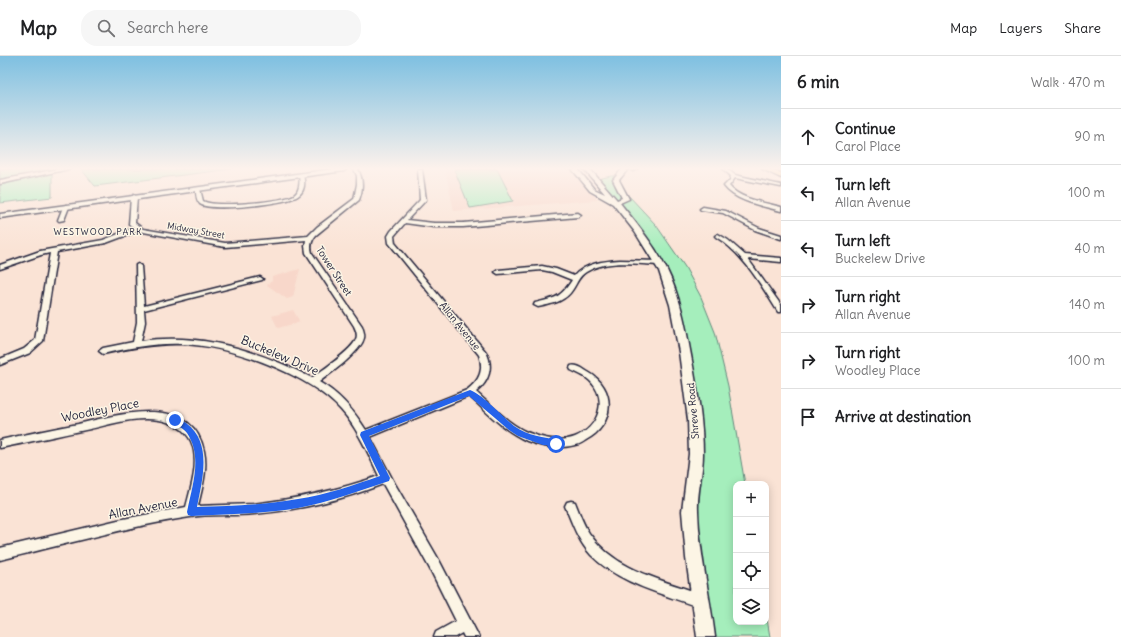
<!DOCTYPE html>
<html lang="en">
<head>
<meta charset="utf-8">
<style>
  body { margin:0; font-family:Delius,sans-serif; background:#f6f6f6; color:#202124 }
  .controls { position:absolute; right:12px; bottom:12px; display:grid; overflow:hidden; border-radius:8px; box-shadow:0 2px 10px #0003 }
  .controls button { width:36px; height:36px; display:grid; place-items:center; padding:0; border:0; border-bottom:1px solid #e0e0e0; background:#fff; color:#202124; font:20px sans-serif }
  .stop { position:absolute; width:12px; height:12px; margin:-9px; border:3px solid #2563eb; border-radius:50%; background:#fff }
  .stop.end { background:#2563eb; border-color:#fff; box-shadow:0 1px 4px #0008 }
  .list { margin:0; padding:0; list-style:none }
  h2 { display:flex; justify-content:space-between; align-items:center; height:52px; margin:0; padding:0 16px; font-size:17px }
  h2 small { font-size:13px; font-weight:400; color:#757577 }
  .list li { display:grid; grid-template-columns:26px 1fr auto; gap:12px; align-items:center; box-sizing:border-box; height:56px; padding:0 16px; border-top:1px solid #e0e0e0 }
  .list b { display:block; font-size:15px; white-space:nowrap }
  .list p { margin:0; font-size:13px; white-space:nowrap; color:#757577 }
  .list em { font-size:13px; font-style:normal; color:#757577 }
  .icon { flex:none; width:22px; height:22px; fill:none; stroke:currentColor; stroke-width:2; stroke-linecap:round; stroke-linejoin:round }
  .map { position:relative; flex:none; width:781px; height:581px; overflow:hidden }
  header { display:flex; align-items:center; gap:24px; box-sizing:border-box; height:56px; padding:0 20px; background:#fff; border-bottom:1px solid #e0e0e0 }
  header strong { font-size:19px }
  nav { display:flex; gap:22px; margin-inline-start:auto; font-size:14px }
  .search { width:280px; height:36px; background:#f6f6f6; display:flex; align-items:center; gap:10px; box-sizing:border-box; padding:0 14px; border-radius:16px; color:#757577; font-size:15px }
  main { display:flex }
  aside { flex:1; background:#fff }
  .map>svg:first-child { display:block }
</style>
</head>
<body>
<header>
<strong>Map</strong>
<div class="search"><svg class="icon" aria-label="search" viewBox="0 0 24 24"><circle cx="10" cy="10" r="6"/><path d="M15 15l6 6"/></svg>Search here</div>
<nav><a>Map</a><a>Layers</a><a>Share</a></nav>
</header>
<main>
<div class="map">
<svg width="781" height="581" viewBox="0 0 781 581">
  <rect width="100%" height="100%" fill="#fae3d5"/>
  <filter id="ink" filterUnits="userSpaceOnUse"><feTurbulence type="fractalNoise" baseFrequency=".025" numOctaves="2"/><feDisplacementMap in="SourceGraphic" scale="8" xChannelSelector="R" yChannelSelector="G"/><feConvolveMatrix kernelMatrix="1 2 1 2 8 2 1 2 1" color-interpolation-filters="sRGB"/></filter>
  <g filter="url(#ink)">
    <path fill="#f8d7ca" d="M 445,113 L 573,113 L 598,144 L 454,155 Z
      M 300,213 L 293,241 L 287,243 L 267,229 L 272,225 L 272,221 Z
      M 293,254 L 300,266 L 278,272 L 272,260 Z"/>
    <path fill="#a5eebc" stroke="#64887c" d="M 0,113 L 62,113 L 0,125 Z
      M 81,113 L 232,113 L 95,130 Z
      M 454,113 L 497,113 L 513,145 L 470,152 Z
      M 52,116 L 52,141 L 0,147 L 0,127 Z
      M 611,120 L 615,120 L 614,126 L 623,141 L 629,140 L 656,169 L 685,211 L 701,241 L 715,276 L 728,330 L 745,428 L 736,428 L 736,566 L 766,566 L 766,557 L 770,581 L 712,581 L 696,473 L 700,403 L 673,235 L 620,148 L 598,123 Z"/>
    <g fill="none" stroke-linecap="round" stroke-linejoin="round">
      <defs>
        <path id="street" d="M 354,113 L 358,113 C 363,123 363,134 359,144 L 316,179 C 311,185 310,190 312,197 L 362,270 C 363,274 365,278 364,282 C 361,296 331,317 319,326 C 339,337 354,355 366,374 L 467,334 C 480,324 484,314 479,299 L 389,187 L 388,180 L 391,175 L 420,144 L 418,113 L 422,113 L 426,144 L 407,164 L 434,167 L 463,167 L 578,157 L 581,159 L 578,161 L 463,171 L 434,171 L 405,167 L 394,180 L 395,187 L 486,296 C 494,311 489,326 476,336 C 493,351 511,371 532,378 C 545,383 562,386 575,381 C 598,372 609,344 590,325 C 585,320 577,317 571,314 L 570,312 L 571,310 C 577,308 583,313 588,316 C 617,332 615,369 586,384 C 583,386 579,389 575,389 C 560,393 542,391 527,385 C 504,375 487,356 469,340 L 370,381 L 395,428 L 439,504 L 479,581 L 464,581 L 462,577 L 455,581 L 434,581 L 436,576 L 456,565 L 430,513 L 383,428 C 342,444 298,454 254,458 C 232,460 211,458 190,461 C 126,471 63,489 0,504 L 0,492 L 118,464 L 186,451 C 191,431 200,406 191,385 C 185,373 172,366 159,364 C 136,360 112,368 90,373 C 60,379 30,386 0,392 L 0,384 C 26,378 52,373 78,368 C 117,359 192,336 204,395 C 208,413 202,432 198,450 C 216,449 235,449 253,448 C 296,443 339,434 379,420 C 368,397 358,373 341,354 C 309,318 229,289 181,288 C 155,287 129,292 103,298 L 99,295 L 103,292 L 133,286 L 137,266 L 136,209 L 138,208 L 141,210 L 144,250 L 260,221 L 263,223 L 262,224 L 144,254 L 145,266 L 141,285 C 200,276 260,295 312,322 C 322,314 353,294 356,283 C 358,279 356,274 354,270 L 306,197 L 305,190 L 306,184 L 225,191 L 138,175 L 106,187 L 57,196 L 43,285 L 30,297 L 0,309 L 0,303 L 24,293 L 35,284 L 50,197 L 41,199 L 0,213 L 0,209 L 40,195 L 103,184 L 134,172 L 129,168 L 131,141 L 134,139 L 137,141 L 135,167 L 143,173 L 225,187 L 308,180 L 317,171 L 354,143 L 357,128 L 357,120 Z
          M 631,113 L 637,113 L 633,115 L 631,114 Z
          M 723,113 L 727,113 L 735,119 L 781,129 L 781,131 L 735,122 L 729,130 C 739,143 766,147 781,151 L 781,155 C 763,150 736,146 724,130 L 730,124 L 731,120 Z
          M 301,118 L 303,119 C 305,126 305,134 299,139 C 291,148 210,156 200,148 C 196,144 196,138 196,133 L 198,132 L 200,133 L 203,145 C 215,152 282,146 294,139 C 300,135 300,125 299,119 Z
          M 66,149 L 69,151 L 64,164 L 59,165 L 58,164 L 63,151 Z
          M 703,151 L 726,155 L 759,172 L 781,179 L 781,183 L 755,174 L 723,157 L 701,154 L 700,153 Z
          M 718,178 L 728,184 L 745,199 L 781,202 L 781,206 L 748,203 L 781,249 L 781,256 L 778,256 C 761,229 744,198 716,181 L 715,180 Z
          M 620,204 L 659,205 L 662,207 L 659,209 C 636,208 606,203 586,216 C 579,220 577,227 573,233 C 565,246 552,248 538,251 L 534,249 L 535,247 C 556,242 560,242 572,224 L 552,216 L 542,214 L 498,218 L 495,216 L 498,214 L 542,210 L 556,213 L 574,220 C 585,207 604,205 620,204 Z
          M 571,445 L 575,446 C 579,456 583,468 589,477 C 616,516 665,524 706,540 L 708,545 L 706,550 L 701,552 C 664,538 619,528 591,499 C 578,485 572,467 565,450 L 567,446 Z"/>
        <path id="secondary" d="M 58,113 L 69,113 L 0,128 L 0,124 Z
          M 333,113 L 347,113 L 344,115 L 0,162 L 0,158 Z
          M 572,113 L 578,113 L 594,133 L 605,138 L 584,113 L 590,113 L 617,144 L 622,142 L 613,124 L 622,113 L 628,113 L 619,124 L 629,143 L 620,147 C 637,168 655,190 667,214 C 682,244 687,278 693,310 C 698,339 703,368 703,398 C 703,417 697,436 698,455 C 699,497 710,539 715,581 L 697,581 L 686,502 L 682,455 L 689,398 L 688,364 L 679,296 L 670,249 L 659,215 L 635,176 L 613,148 L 590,135 Z"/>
        <path id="highway" d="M 762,113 L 772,113 L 781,117 L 781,122 Z"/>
      </defs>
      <use href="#street" stroke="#22223b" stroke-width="3"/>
      <use href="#secondary" stroke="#22223b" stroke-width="3"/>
      <use href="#highway" stroke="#22223b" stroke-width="3"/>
      <use href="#street" fill="#fcf5e5" fill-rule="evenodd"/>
      <use href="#secondary" fill="#fcf5e5" fill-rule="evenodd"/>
      <use href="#highway" fill="#fdde96" fill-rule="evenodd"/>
      <path stroke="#22223b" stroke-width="1" stroke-dasharray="3.5 2" stroke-linecap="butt" d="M 774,113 L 781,116"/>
    </g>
  </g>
  <linearGradient id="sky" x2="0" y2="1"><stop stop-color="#7ec0e1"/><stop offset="0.58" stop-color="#fdf2ec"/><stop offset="1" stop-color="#fdf2ec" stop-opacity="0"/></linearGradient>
  <rect width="781" height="194" fill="url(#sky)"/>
  <path fill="#2563eb" d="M 470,334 C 483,339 502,360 514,370 C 529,381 543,380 559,385 L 559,390 L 543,389 L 518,380 L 509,374 L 469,340 L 369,380 L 390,422 L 389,425 C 359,435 329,446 298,452 C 263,458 227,458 191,460 L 188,459 L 187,456 C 192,430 203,401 187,377 C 184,373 177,369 172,366 L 172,361 C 178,360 181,364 186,367 C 213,387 202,424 197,451 C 231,450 264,449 298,443 C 326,439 354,429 380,420 L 360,379 L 361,376 Z"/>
  <g text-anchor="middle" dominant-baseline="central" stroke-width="3" stroke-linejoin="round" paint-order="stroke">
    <g font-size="9" fill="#22223b" stroke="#fcf5e5">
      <text transform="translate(196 174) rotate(10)">Midway Street</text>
    </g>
    <g font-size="9" letter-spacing="1" fill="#22223b" stroke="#fcf5e5">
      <text x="98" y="175">WESTWOOD PARK</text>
    </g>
    <g font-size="10" fill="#22223b" stroke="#fcf5e5">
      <text transform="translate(334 215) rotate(57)">Tower Street</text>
      <text transform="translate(460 270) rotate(51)">Allan Avenue</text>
      <text transform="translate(693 355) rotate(-95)">Shreve Road</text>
    </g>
    <g font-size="12" fill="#22223b" stroke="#fcf5e5">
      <text transform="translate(280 299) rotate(23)">Buckelew Drive</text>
      <text transform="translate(100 354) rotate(-11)">Woodley Place</text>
      <text transform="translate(143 452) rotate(-11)">Allan Avenue</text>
    </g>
  </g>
</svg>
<div class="controls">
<button>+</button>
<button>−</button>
<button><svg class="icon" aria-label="locate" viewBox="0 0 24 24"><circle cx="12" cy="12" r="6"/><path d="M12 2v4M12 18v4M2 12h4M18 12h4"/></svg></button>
<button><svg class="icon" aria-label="layers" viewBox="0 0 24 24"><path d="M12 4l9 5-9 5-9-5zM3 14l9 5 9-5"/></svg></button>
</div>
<div class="stop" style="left:556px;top:388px"></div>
<div class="stop end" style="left:175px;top:364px"></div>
</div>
<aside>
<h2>6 min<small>Walk · 470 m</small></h2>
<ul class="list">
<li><svg class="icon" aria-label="ahead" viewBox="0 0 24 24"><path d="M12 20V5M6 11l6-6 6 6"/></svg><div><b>Continue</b><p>Carol Place</p></div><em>90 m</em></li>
<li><svg class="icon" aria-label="left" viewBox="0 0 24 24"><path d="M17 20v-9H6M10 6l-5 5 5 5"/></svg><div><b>Turn left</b><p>Allan Avenue</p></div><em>100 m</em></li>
<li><svg class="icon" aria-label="left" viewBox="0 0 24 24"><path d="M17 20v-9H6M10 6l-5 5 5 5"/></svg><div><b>Turn left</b><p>Buckelew Drive</p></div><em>40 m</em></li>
<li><svg class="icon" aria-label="right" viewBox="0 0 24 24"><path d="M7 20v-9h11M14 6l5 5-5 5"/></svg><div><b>Turn right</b><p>Allan Avenue</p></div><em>140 m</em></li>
<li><svg class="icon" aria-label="right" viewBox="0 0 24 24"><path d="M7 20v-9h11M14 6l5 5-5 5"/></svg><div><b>Turn right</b><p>Woodley Place</p></div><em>100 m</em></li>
<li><svg class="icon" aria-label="arrive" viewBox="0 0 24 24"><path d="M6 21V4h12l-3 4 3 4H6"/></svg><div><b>Arrive at destination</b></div></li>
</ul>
</aside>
</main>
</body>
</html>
